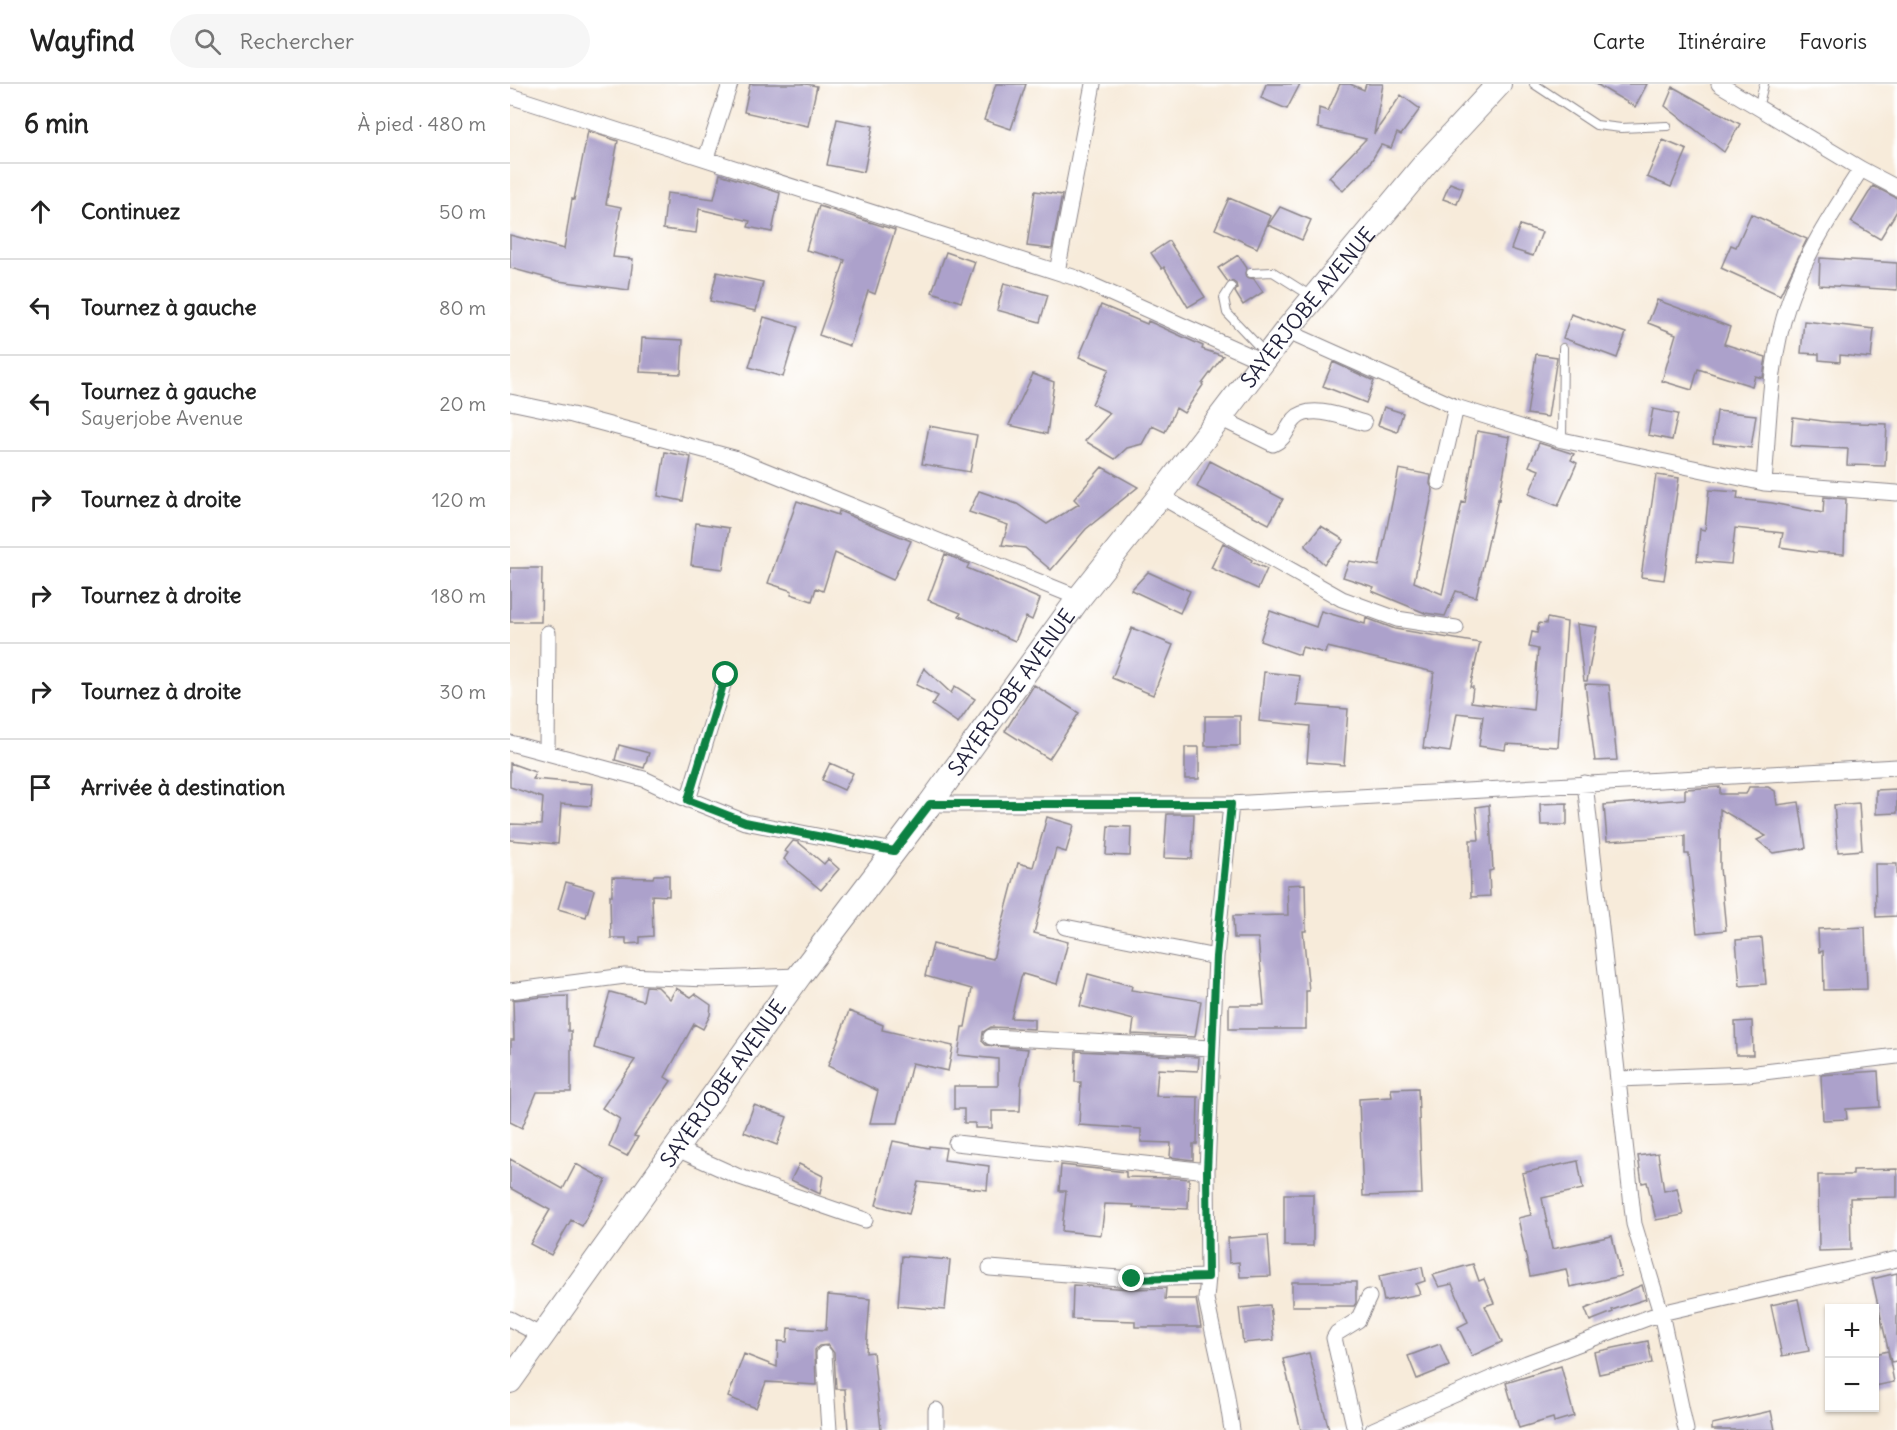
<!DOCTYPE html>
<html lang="fr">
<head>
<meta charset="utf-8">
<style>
  body { margin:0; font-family:Delius,sans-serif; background:#f6f6f6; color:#222 }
  .controls { position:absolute; right:18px; bottom:18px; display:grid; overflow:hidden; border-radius:0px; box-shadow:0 2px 4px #0004 }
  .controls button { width:54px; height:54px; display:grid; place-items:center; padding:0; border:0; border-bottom:2px solid #e0e0e0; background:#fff; color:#222; font:30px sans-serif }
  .stop { position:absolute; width:18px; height:18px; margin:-14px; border:4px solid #0b8043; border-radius:50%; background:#fff }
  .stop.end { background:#0b8043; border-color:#fff; box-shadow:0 2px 6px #0008 }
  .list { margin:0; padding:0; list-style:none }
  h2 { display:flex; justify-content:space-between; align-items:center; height:78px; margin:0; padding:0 24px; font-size:26px }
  h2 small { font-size:20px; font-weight:400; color:#767676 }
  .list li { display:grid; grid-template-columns:39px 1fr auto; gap:18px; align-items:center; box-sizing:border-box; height:96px; padding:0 24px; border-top:2px solid #e0e0e0 }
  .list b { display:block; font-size:22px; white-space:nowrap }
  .list p { margin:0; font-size:20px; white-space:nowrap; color:#767676 }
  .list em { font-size:20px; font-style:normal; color:#767676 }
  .icon { flex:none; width:33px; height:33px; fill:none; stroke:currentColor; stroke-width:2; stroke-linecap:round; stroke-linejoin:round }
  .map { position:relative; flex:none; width:1387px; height:1346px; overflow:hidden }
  header { display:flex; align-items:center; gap:36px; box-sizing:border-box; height:84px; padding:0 30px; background:#fff; border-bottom:2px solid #e0e0e0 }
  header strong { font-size:28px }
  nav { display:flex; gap:33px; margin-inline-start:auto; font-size:21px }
  .search { width:420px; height:54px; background:#f6f6f6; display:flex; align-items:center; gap:15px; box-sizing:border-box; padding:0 21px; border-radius:33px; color:#767676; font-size:22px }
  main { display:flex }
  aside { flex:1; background:#fff }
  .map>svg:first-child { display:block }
</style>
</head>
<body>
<header>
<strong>Wayfind</strong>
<div class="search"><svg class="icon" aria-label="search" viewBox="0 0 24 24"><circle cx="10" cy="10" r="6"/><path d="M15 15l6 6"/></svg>Rechercher</div>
<nav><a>Carte</a><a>Itinéraire</a><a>Favoris</a></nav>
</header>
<main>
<aside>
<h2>6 min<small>À pied · 480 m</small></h2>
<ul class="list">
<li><svg class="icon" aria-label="ahead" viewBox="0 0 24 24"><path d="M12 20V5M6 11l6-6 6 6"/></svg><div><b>Continuez</b></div><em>50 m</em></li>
<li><svg class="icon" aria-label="left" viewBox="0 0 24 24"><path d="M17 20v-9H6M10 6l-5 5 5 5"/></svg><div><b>Tournez à gauche</b></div><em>80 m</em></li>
<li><svg class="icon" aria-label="left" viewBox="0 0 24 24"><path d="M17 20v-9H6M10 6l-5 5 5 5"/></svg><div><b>Tournez à gauche</b><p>Sayerjobe Avenue</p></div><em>20 m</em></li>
<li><svg class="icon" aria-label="right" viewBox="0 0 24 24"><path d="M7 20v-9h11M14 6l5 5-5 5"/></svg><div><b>Tournez à droite</b></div><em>120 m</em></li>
<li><svg class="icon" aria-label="right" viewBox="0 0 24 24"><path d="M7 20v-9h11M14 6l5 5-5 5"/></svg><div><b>Tournez à droite</b></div><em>180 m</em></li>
<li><svg class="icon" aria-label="right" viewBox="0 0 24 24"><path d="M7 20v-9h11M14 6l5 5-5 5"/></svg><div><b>Tournez à droite</b></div><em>30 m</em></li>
<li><svg class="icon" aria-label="arrive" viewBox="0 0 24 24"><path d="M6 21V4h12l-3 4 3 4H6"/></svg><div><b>Arrivée à destination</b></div></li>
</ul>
</aside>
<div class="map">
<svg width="1387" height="1346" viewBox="0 0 1387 1346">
  <rect width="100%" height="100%" fill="#fff"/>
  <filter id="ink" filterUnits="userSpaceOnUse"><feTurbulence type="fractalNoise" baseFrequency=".0167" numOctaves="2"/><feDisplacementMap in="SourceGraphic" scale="12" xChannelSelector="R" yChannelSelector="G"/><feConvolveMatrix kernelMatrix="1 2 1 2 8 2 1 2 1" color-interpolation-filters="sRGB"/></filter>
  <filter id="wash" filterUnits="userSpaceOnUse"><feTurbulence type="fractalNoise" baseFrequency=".008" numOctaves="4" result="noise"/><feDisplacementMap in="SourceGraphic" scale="24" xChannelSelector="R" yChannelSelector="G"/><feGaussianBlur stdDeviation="1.35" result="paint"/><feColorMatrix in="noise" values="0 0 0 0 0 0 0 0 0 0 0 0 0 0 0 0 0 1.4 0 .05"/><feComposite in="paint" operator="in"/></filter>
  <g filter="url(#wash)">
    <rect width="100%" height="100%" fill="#f7ebda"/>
    <g id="blocks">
      <path fill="#aca1cb" d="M 240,0 L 296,0 L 307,2 L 298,42 L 234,28 Z
        M 486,0 L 516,0 L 501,45 L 474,36 Z
        M 756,0 L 790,0 L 777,25 L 751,14 Z
        M 830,0 L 840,0 L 854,6 L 856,0 L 873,0 L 864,50 L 891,11 L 910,25 L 891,51 L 887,49 L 881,64 L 871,61 L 860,79 L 833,107 L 819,93 L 856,55 L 808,44 L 809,24 L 818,27 Z
        M 1086,0 L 1137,0 L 1125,23 Z
        M 1163,3 L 1230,40 L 1214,68 L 1155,22 Z
        M 327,35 L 363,42 L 354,88 L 317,81 Z
        M 78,47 L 108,57 L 96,120 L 111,123 L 103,173 L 123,175 L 119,206 L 48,197 L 0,184 L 0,151 L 54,165 L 62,115 L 64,116 Z
        M 1153,56 L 1177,66 L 1161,103 L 1137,93 Z
        M 210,90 L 270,109 L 262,148 L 238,143 L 240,137 L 189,125 L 186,149 L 153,145 L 157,109 L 204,115 Z
        M 940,99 L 953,104 L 947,120 L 933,115 Z
        M 1363,102 L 1387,114 L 1387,127 L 1370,155 L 1341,138 Z
        M 525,107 L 552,111 L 542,165 L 517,162 Z
        M 719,114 L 761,132 L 747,164 L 705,145 Z
        M 309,122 L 385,146 L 365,210 L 358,207 L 340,262 L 309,251 L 335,176 L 296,166 Z
        M 770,123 L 801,136 L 792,156 L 758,141 Z
        M 1241,130 L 1297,155 L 1270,211 L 1211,184 L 1221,161 L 1226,163 Z
        M 1010,141 L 1032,148 L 1023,172 L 1001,165 Z
        M 659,157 L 695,213 L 678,223 L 654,183 L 652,185 L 641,169 Z
        M 436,168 L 465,178 L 451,218 L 422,208 Z
        M 728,171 L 737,184 L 735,189 L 736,193 L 744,195 L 753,208 L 733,221 L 725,208 L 727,204 L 726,200 L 722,197 L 718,198 L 708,184 Z
        M 1310,174 L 1387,179 L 1387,206 L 1309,201 Z
        M 207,188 L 253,198 L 246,227 L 200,217 Z
        M 494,199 L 538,211 L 530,238 L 487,226 Z
        M 1147,216 L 1220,243 L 1214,260 L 1256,273 L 1253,294 L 1245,292 L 1242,302 L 1188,285 L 1182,306 L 1152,297 L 1166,250 L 1138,239 Z
        M 591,221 L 637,240 L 638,237 L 693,262 L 692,265 L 713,272 L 692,300 L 693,301 L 674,329 L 666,324 L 655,348 L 642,342 L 632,360 L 617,364 L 605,375 L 575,357 L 600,329 L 582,320 L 599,285 L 569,273 Z
        M 1061,230 L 1116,249 L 1107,274 L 1053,254 Z
        M 254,233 L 288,243 L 273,293 L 239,283 Z
        M 1294,237 L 1364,245 L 1361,274 L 1330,271 L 1330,278 L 1309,276 L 1309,270 L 1291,269 Z
        M 132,254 L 173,256 L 171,290 L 130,288 Z
        M 1026,270 L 1047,273 L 1038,333 L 1017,330 Z
        M 823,278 L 864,297 L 856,319 L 813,302 Z
        M 523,290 L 544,298 L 537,350 L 499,341 Z
        M 874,323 L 893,329 L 887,348 L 868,341 Z
        M 1143,325 L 1168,330 L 1162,356 L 1138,351 Z
        M 1207,327 L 1246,331 L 1241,364 L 1203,359 Z
        M 1283,333 L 1320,338 L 1377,340 L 1375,382 L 1337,381 L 1338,365 L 1281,362 Z
        M 419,342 L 467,351 L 460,388 L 412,380 Z
        M 967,347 L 1000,353 L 989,416 L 988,415 L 966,513 L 946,507 L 935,532 L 915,529 L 862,507 L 864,503 L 833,493 L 839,477 L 869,482 L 889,385 L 921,391 L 920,400 L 923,406 L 904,498 L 932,510 L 952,418 L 955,419 Z
        M 1029,359 L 1064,370 L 1061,376 L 1067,379 L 1048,422 L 1019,410 L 1029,386 L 1019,382 Z
        M 155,368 L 181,373 L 173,417 L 148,412 Z
        M 700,377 L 773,415 L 759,440 L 687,403 Z
        M 592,383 L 628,403 L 576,445 L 541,486 L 515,464 L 492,461 L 498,441 L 459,428 L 469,407 L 507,420 L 537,440 L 569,420 L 564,415 Z
        M 1146,391 L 1169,394 L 1154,496 L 1131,493 Z
        M 1199,406 L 1228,408 L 1227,415 L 1262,419 L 1313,429 L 1314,413 L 1336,415 L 1334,470 L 1304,468 L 1270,463 L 1273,449 L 1225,444 L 1221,480 L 1187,477 L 1190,445 L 1195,446 Z
        M 287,417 L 328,431 L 329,427 L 401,457 L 383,496 L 325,469 L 313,507 L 306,504 L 302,517 L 281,510 L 282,507 L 258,499 Z
        M 186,439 L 219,444 L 213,485 L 181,481 Z
        M 811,442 L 834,456 L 814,480 L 795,462 Z
        M 713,459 L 742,476 L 741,478 L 757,485 L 748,505 L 701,484 Z
        M 435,470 L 459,480 L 457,484 L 530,515 L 522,536 L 516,533 L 505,557 L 449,532 L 451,529 L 418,516 Z
        M 0,484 L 32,484 L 31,538 L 0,538 Z
        M 638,488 L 680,507 L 670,529 L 621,506 Z
        M 760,527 L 806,543 L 811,527 L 855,540 L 856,534 L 885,545 L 970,559 L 960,603 L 963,603 L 961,618 L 1023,626 L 1028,565 L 1019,563 L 1022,548 L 1027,549 L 1029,539 L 1036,540 L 1037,534 L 1057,538 L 1048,663 L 996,660 L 995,666 L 969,662 L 973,632 L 947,629 L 940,668 L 913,664 L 924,588 L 817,563 L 815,569 L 792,563 L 790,571 L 750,557 Z
        M 1067,540 L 1087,543 L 1077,597 L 1074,597 Z
        M 622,544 L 663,561 L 643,611 L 602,594 Z
        M 414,584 L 441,609 L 445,602 L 465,615 L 448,639 L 422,621 L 428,612 L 406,601 Z
        M 754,588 L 790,592 L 787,621 L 838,625 L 834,681 L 797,678 L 800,642 L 749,637 Z
        M 1075,600 L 1099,601 L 1107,676 L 1085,677 Z
        M 524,601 L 569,629 L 539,675 L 495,647 Z
        M 695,632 L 730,632 L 730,662 L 695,662 Z
        M 109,661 L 139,669 L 134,684 L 105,676 Z
        M 675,663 L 689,663 L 689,695 L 675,695 Z
        M 0,679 L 25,688 L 23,695 L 83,700 L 81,722 L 51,720 L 48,760 L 0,756 L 0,740 L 31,741 L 33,714 L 0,703 Z
        M 320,679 L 343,689 L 334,706 L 312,696 Z
        M 1210,703 L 1210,710 L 1236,710 L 1239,703 L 1258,703 L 1265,707 L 1267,721 L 1289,718 L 1296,764 L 1263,769 L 1247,756 L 1256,752 L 1210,725 L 1210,784 L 1216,846 L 1187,849 L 1179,770 L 1175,770 L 1175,752 L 1097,757 L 1094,721 L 1175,715 L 1175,705 Z
        M 1387,705 L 1387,729 L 1366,730 L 1366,706 Z
        M 1057,719 L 1057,741 L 1031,741 L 1030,720 Z
        M 1349,719 L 1352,766 L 1328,768 L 1324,721 Z
        M 979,721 L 983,786 L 979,787 L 980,812 L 961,813 L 960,756 L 969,756 L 966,723 Z
        M 657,730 L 684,730 L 682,775 L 654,774 Z
        M 537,733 L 564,741 L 556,768 L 546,765 L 524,849 L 558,858 L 547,900 L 513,890 L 511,894 L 501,934 L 524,935 L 524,945 L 481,943 L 473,948 L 472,957 L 476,961 L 518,965 L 511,999 L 510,1027 L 482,1027 L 482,1044 L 465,1044 L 465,1039 L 454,1039 L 454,1025 L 444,1025 L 444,1002 L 488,1002 L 488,975 L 448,971 L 452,943 L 455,943 L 462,905 L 415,892 L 423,860 L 483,875 L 508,779 L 523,783 Z
        M 598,742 L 621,743 L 620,772 L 596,771 Z
        M 283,757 L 288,758 L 314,780 L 318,775 L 329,785 L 311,806 L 274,775 L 278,769 L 275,767 Z
        M 1365,780 L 1387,780 L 1387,832 L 1366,833 Z
        M 144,791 L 159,791 L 159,812 L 142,811 L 143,852 L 130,853 L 130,859 L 116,860 L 116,854 L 101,854 L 100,811 L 102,812 L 102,793 L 143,794 Z
        M 56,798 L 84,806 L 76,833 L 48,825 Z
        M 795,800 L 796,847 L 793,847 L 799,907 L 796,907 L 796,945 L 719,945 L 719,921 L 754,921 L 748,854 L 724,854 L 723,832 L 778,831 L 777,801 Z
        M 1355,843 L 1357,905 L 1314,906 L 1313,867 L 1309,868 L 1308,845 Z
        M 1252,854 L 1256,900 L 1230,902 L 1226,856 Z
        M 578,890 L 622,902 L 621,906 L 691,917 L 685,953 L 622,950 L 624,936 L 570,922 Z
        M 136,902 L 148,903 L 160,915 L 166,904 L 181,913 L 185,910 L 201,921 L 200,931 L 193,945 L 184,940 L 155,993 L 161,997 L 124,1052 L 128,1053 L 117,1072 L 99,1063 L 110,1035 L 92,1024 L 125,976 L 84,964 L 100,908 L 133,917 Z
        M 58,912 L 58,947 L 61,947 L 61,1008 L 27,1008 L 12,1044 L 0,1038 L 1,956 L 4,956 L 3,916 L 32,913 Z
        M 339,927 L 373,941 L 372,946 L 443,962 L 438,987 L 402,979 L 388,1039 L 360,1039 L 368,1007 L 318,982 Z
        M 1242,937 L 1243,971 L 1226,971 L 1225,938 Z
        M 566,967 L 689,973 L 688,987 L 648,985 L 646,1012 L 688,1013 L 687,1060 L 683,1060 L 683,1076 L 660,1073 L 661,1059 L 631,1058 L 631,1045 L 569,1041 L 571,998 L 565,998 Z
        M 1368,987 L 1370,1023 L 1336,1025 L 1337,1035 L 1313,1036 L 1311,991 Z
        M 908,1004 L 912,1110 L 853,1112 L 849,1015 L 882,1013 L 881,1005 Z
        M 244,1021 L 277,1033 L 267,1061 L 234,1048 Z
        M 383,1057 L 419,1064 L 419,1062 L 436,1064 L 434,1076 L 479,1082 L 477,1106 L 408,1098 L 399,1130 L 366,1121 Z
        M 1148,1069 L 1154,1107 L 1167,1104 L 1173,1131 L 1146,1136 L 1137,1098 L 1132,1099 L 1128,1072 Z
        M 0,1075 L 53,1105 L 66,1080 L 96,1096 L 72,1142 L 61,1136 L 41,1171 L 20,1160 L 40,1126 L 0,1104 Z
        M 1068,1077 L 1073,1105 L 1032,1114 L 1042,1165 L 1102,1152 L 1111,1192 L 1060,1203 L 1056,1185 L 1020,1192 L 1008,1134 L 1021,1131 L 1012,1089 Z
        M 289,1080 L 313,1092 L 310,1110 L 281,1096 Z
        M 551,1081 L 616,1088 L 616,1093 L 659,1094 L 659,1093 L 679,1095 L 678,1125 L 623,1123 L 624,1121 L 595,1120 L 591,1151 L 552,1147 L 556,1107 L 549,1107 Z
        M 1387,1085 L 1387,1113 L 1340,1114 L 1341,1166 L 1309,1167 L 1308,1091 L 1343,1091 L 1343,1086 Z
        M 774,1110 L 803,1110 L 803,1162 L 774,1162 Z
        M 758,1151 L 761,1192 L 730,1193 L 729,1178 L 719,1179 L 718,1154 Z
        M 392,1172 L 440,1176 L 435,1226 L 388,1222 Z
        M 963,1180 L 969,1197 L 974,1195 L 984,1219 L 975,1222 L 992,1258 L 962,1272 L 948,1243 L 958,1238 L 942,1200 L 929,1203 L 923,1191 Z
        M 912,1183 L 915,1197 L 906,1200 L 910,1210 L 874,1217 L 869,1192 Z
        M 1387,1189 L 1387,1277 L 1381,1278 L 1362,1195 Z
        M 782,1198 L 846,1198 L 846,1219 L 844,1222 L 782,1222 Z
        M 563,1201 L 621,1205 L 656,1204 L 655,1215 L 686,1215 L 691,1243 L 625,1243 L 625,1237 L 562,1235 Z
        M 1132,1201 L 1136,1215 L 1102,1226 L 1103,1228 L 1080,1237 L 1075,1225 Z
        M 318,1211 L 360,1215 L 356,1269 L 363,1268 L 371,1346 L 338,1346 L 335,1305 L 326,1305 L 324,1269 L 318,1261 L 309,1262 L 305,1266 L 306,1301 L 256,1298 L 246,1324 L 218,1313 L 234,1270 L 267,1283 L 268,1257 L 277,1258 L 278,1244 L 316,1246 Z
        M 1288,1215 L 1299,1267 L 1272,1272 L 1261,1221 Z
        M 760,1221 L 764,1256 L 733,1259 L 729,1224 Z
        M 1138,1257 L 1142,1279 L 1089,1290 L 1084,1268 Z
        M 930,1260 L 939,1282 L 907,1295 L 898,1272 Z
        M 1378,1267 L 1384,1298 L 1365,1302 L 1365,1270 Z
        M 799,1269 L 819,1346 L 791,1346 L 773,1275 Z
        M 1051,1282 L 1064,1332 L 1044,1338 L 1043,1334 L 1009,1344 L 996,1299 Z
        M 1261,1327 L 1265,1346 L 1202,1346 L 1202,1340 Z"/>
    </g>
  </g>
  <g filter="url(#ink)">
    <use href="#blocks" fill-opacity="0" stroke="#8c868a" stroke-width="1.5"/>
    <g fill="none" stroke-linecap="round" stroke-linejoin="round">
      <defs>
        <path id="service" d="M 1024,0 L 1086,41 L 1111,44 L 1157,42
          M 1248,24 L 1254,0
          M 741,189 L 763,188 L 801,212
          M 721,203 L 714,214 L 717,229 L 756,270
          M 1052,356 L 1053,264"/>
        <path id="minor" d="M 1209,0 L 1351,85 L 1387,104
          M 0,12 L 566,194 L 752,277
          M 196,74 L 220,0
          M 547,188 L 583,0
          M 776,247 L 946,323 L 1052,356 L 1254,399 L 1387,409
          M 0,318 L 62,331 L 224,374 L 569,514
          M 710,334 L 763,360 C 778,353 775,345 785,335 C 800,319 836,334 854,339
          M 929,398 L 946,323
          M 1254,399 C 1259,339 1259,275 1279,218 C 1295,170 1323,128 1351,85
          M 650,412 L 832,515 L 887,535 L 946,544
          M 0,659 L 134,695 L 172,713 L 235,738 L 384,767
          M 37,669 L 38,549
          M 1075,699 L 1124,1140 L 1151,1229 L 1176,1346
          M 178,716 L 216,591
          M 420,720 L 721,720 L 1387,683
          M 721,720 L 706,873 L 697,1087 L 698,1193 L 696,1215 L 716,1307 L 722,1346
          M 555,843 L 706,873
          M 0,907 L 115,892 L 199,895 L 289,892
          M 481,953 L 702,964
          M 1108,995 L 1238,990 L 1387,972
          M 446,1059 L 697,1087
          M 165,1064 L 227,1092 L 355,1136
          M 480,1184 L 622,1195 L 698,1193
          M 0,1235 L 32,1252
          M 314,1270 L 319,1346
          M 426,1326 L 426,1346
          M 845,1346 L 824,1254 L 827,1249 L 848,1236 L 859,1213
          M 863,1346 L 1017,1279 L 1151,1229 L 1387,1175"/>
        <g id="primary">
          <path id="s1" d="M 0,1297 L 289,892 L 420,720 L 569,514 L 650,412 L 776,247 L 915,80 L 989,0"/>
        </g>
      </defs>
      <use href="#service" stroke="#8c868a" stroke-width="10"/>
      <use href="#minor" stroke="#8c868a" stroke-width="17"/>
      <use href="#primary" stroke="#8c868a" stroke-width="26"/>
      <use href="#service" stroke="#fff" stroke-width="8"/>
      <use href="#minor" stroke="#fff" stroke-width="15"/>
      <use href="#primary" stroke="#fff" stroke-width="24"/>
    </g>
  </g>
  <g fill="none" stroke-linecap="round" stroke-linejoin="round" filter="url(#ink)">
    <path stroke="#0b8043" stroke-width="8" d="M 216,591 L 178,716 L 235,738 L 384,767 L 420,720 L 721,720 L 706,873 L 697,1087 L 698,1193 L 622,1195"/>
  </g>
  <g text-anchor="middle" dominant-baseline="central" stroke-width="6" stroke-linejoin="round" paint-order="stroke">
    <g font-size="21" fill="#22223b" stroke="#fff">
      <text stroke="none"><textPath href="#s1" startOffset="1338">SAYERJOBE AVENUE</textPath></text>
      <text stroke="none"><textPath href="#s1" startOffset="852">SAYERJOBE AVENUE</textPath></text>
      <text stroke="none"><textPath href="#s1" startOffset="366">SAYERJOBE AVENUE</textPath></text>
    </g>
  </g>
</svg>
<div class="controls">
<button>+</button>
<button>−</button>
</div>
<div class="stop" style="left:216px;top:591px"></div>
<div class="stop end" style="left:622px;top:1195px"></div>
</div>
</main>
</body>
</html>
